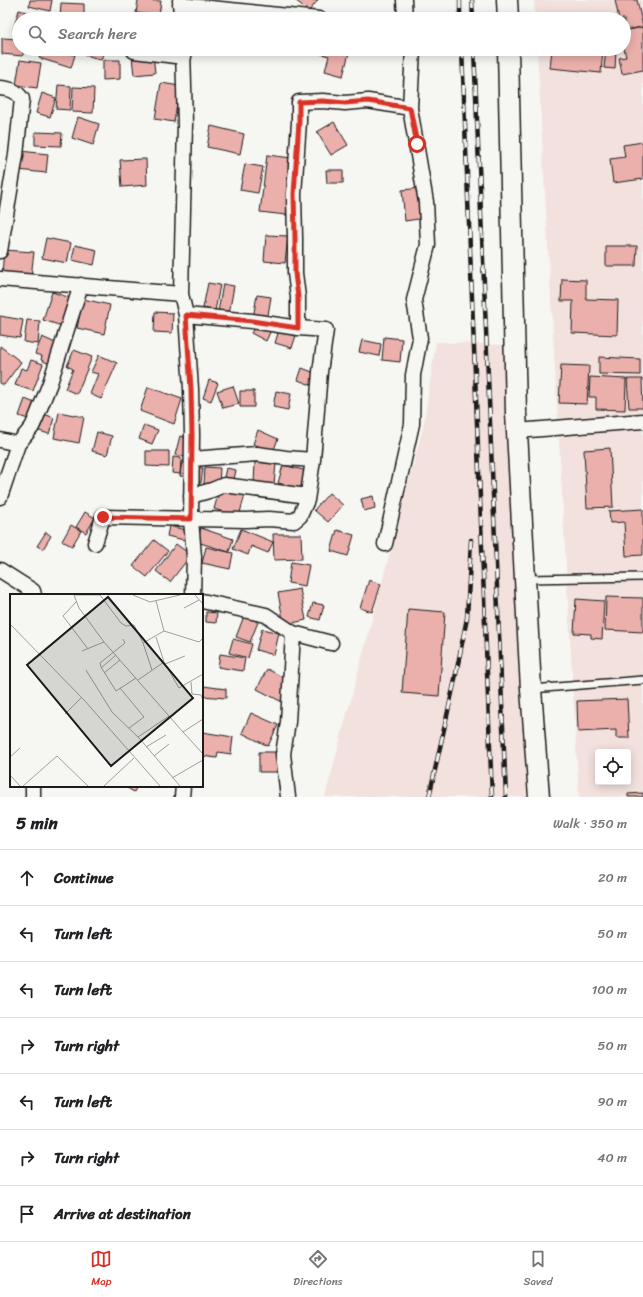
<!DOCTYPE html>
<html lang="en">
<head>
<meta charset="utf-8">
<style>
  body { margin:0; font-family:Sriracha,sans-serif; background:#f2f2f2; color:#202124 }
  .controls { position:absolute; right:12px; bottom:12px; display:grid; overflow:hidden; border-radius:4px; box-shadow:0 2px 10px #0003 }
  .controls button { width:36px; height:36px; display:grid; place-items:center; padding:0; border:0; border-bottom:1px solid #e0e0e0; background:#fff; color:#202124; font:20px sans-serif }
  .stop { position:absolute; width:12px; height:12px; margin:-9px; border:3px solid #d93025; border-radius:50%; background:#fff }
  .stop.end { background:#d93025; border-color:#fff; box-shadow:0 1px 4px #0008 }
  .list { margin:0; padding:0; list-style:none }
  h2 { display:flex; justify-content:space-between; align-items:center; height:52px; margin:0; padding:0 16px; font-size:17px }
  h2 small { font-size:13px; font-weight:400; color:#757577 }
  .list li { display:grid; grid-template-columns:26px 1fr auto; gap:12px; align-items:center; box-sizing:border-box; height:56px; padding:0 16px; border-top:1px solid #e0e0e0 }
  .list b { display:block; font-size:15px; white-space:nowrap }
  .list em { font-size:13px; font-style:normal; color:#757577 }
  .icon { flex:none; width:22px; height:22px; fill:none; stroke:currentColor; stroke-width:2; stroke-linecap:round; stroke-linejoin:round }
  .map { position:relative; flex:none; width:643px; height:797px; overflow:hidden }
  .search { position:absolute; background:#fff; box-shadow:0 2px 10px #0003; left:12px; right:12px; top:12px; height:44px; display:flex; align-items:center; gap:10px; box-sizing:border-box; padding:0 14px; border-radius:22px; color:#757577; font-size:15px }
  .sheet { height:444px; background:#fff }
  nav { display:flex; justify-content:space-around; align-items:center; box-sizing:border-box; height:56px; border-top:1px solid #e0e0e0; background:#fff; font-size:11px; color:#757577 }
  nav a { display:grid; justify-items:center; gap:2px }
  nav .on { color:#d93025 }
  .map>svg:first-child { display:block }
</style>
</head>
<body>
<div class="map">
<svg width="643" height="797" viewBox="0 0 643 797">
  <rect width="100%" height="100%" fill="#f6f6f2"/>
  <filter id="ink" filterUnits="userSpaceOnUse"><feTurbulence type="fractalNoise" baseFrequency=".025" numOctaves="2"/><feDisplacementMap in="SourceGraphic" scale="8" xChannelSelector="R" yChannelSelector="G"/><feConvolveMatrix kernelMatrix="1 2 1 2 8 2 1 2 1" color-interpolation-filters="sRGB"/></filter>
  <g filter="url(#ink)">
    <path fill="#f3e1dd" fill-rule="evenodd" d="M 534,0 L 643,0 L 643,797 L 579,797 L 537,49 L 624,49 L 624,19 L 535,19 ZM 598,752 L 628,752 L 628,782 L 598,782 Z
      M 436,342 L 505,345 L 527,797 L 325,797 L 423,428 Z"/>
    <path fill="#ebb0ab" stroke="#1c1c1c" d="M 30,0 L 52,0 L 50,11 L 29,6 Z
      M 138,0 L 161,1 L 159,16 L 136,13 Z
      M 295,0 L 318,0 L 309,11 Z
      M 615,0 L 637,0 L 643,27 L 624,30 L 624,19 L 619,19 Z
      M 61,3 L 84,4 L 84,19 L 60,19 Z
      M 220,9 L 240,19 L 211,19 L 213,14 Z
      M 19,10 L 51,19 L 19,19 L 19,32 L 13,30 Z
      M 643,27 L 643,70 L 622,74 L 619,58 L 626,57 L 624,48 L 624,31 Z
      M 2,38 L 19,39 L 19,49 L 23,49 L 23,56 L 2,54 Z
      M 42,49 L 56,49 L 75,55 L 71,68 L 39,58 Z
      M 79,49 L 105,49 L 101,60 L 78,52 Z
      M 309,49 L 350,49 L 343,76 L 325,71 L 329,56 L 314,52 L 313,55 L 308,53 Z
      M 552,49 L 603,49 L 601,73 L 550,68 Z
      M 606,49 L 616,49 L 615,69 L 604,68 Z
      M 153,54 L 155,73 L 134,75 L 132,57 Z
      M 20,60 L 41,63 L 37,88 L 16,85 Z
      M 103,60 L 120,60 L 120,79 L 103,80 Z
      M 161,83 L 180,86 L 174,122 L 155,119 Z
      M 58,85 L 71,86 L 70,110 L 56,109 Z
      M 73,87 L 94,88 L 93,113 L 72,112 Z
      M 42,93 L 56,98 L 50,117 L 36,113 Z
      M 78,117 L 99,124 L 93,145 L 72,138 Z
      M 334,122 L 348,145 L 331,155 L 317,132 Z
      M 211,126 L 244,134 L 240,154 L 207,147 Z
      M 35,132 L 62,133 L 61,146 L 35,145 Z
      M 643,142 L 643,179 L 613,183 L 610,159 L 625,157 L 623,145 Z
      M 20,151 L 48,154 L 46,173 L 18,170 Z
      M 267,155 L 292,158 L 286,215 L 260,212 Z
      M 146,159 L 147,185 L 122,187 L 120,160 Z
      M 245,164 L 263,167 L 258,193 L 240,190 Z
      M 326,170 L 343,170 L 343,183 L 327,183 Z
      M 421,188 L 425,218 L 405,221 L 402,190 Z
      M 266,235 L 288,236 L 285,263 L 264,261 Z
      M 46,238 L 71,243 L 67,263 L 42,258 Z
      M 75,245 L 97,250 L 94,265 L 72,260 Z
      M 606,246 L 637,246 L 636,266 L 606,266 Z
      M 4,250 L 34,252 L 31,277 L 2,274 Z
      M 562,279 L 586,280 L 586,299 L 618,300 L 617,335 L 572,333 L 573,301 L 561,301 Z
      M 208,283 L 220,285 L 215,311 L 203,308 Z
      M 223,284 L 234,286 L 229,314 L 218,312 Z
      M 52,292 L 71,298 L 62,326 L 43,320 Z
      M 257,295 L 271,297 L 267,321 L 253,318 Z
      M 83,299 L 110,305 L 104,334 L 77,328 Z
      M 155,312 L 173,313 L 172,333 L 154,332 Z
      M 0,316 L 23,320 L 20,338 L 0,335 Z
      M 27,320 L 40,321 L 38,344 L 24,342 Z
      M 257,323 L 271,330 L 266,341 L 251,333 Z
      M 280,327 L 297,332 L 292,348 L 275,343 Z
      M 42,337 L 60,345 L 52,365 L 41,360 L 42,356 L 35,354 Z
      M 384,337 L 402,339 L 400,362 L 382,360 Z
      M 362,340 L 381,344 L 379,356 L 359,352 Z
      M 0,346 L 21,362 L 4,385 L 0,383 Z
      M 74,350 L 92,357 L 77,394 L 65,389 L 73,369 L 67,366 Z
      M 99,355 L 117,363 L 101,399 L 90,394 L 98,374 L 91,372 Z
      M 599,357 L 640,359 L 640,375 L 599,374 Z
      M 31,360 L 43,364 L 33,391 L 15,385 L 21,368 L 27,370 Z
      M 561,365 L 589,366 L 587,404 L 559,403 Z
      M 302,368 L 315,373 L 311,385 L 298,380 Z
      M 590,377 L 626,379 L 625,410 L 596,409 L 596,397 L 589,397 Z
      M 627,379 L 642,379 L 643,408 L 629,408 Z
      M 209,380 L 218,383 L 211,401 L 203,398 Z
      M 233,386 L 239,404 L 223,408 L 217,391 Z
      M 148,387 L 182,399 L 174,424 L 140,411 Z
      M 240,391 L 254,391 L 254,407 L 240,407 Z
      M 276,391 L 291,394 L 288,410 L 273,407 Z
      M 25,399 L 37,404 L 31,420 L 19,416 Z
      M 59,412 L 84,417 L 79,443 L 54,438 Z
      M 42,413 L 54,418 L 49,434 L 36,430 Z
      M 144,425 L 158,430 L 152,444 L 139,439 Z
      M 258,430 L 278,439 L 273,452 L 253,444 Z
      M 97,432 L 112,436 L 107,455 L 92,451 Z
      M 180,436 L 189,438 L 184,457 L 175,455 Z
      M 610,448 L 613,507 L 587,508 L 584,450 Z
      M 146,451 L 169,451 L 169,467 L 146,466 Z
      M 173,457 L 181,458 L 180,474 L 172,473 Z
      M 182,461 L 190,462 L 189,477 L 180,476 Z
      M 255,462 L 276,464 L 274,484 L 254,483 Z
      M 283,465 L 307,471 L 302,489 L 278,483 Z
      M 194,467 L 203,468 L 201,483 L 193,482 Z
      M 205,467 L 220,468 L 219,485 L 204,484 Z
      M 226,468 L 236,470 L 233,484 L 223,482 Z
      M 220,488 L 245,495 L 239,516 L 214,509 Z
      M 329,493 L 343,505 L 328,522 L 314,510 Z
      M 373,496 L 375,508 L 364,511 L 361,499 Z
      M 643,509 L 643,555 L 626,556 L 624,522 L 610,523 L 609,511 Z
      M 85,512 L 95,518 L 86,533 L 76,527 Z
      M 71,525 L 81,531 L 72,546 L 62,541 Z
      M 169,526 L 186,530 L 184,540 L 167,536 Z
      M 201,528 L 233,539 L 229,552 L 197,542 Z
      M 241,529 L 273,542 L 268,553 L 251,546 L 248,555 L 233,549 Z
      M 337,530 L 354,535 L 348,556 L 331,551 Z
      M 46,532 L 51,536 L 43,549 L 37,546 Z
      M 273,534 L 301,534 L 302,559 L 274,560 Z
      M 154,540 L 168,551 L 147,577 L 133,566 Z
      M 176,544 L 191,555 L 170,582 L 156,571 Z
      M 206,547 L 233,553 L 230,569 L 202,563 Z
      M 291,562 L 309,565 L 305,586 L 288,583 Z
      M 369,580 L 381,584 L 372,612 L 360,608 Z
      M 300,589 L 306,620 L 284,625 L 278,593 Z
      M 606,597 L 643,598 L 643,632 L 605,630 Z
      M 576,599 L 604,601 L 602,639 L 591,638 L 591,634 L 574,633 Z
      M 313,603 L 324,605 L 320,620 L 309,617 Z
      M 408,609 L 445,612 L 439,696 L 402,693 Z
      M 206,612 L 217,613 L 216,623 L 206,622 Z
      M 244,616 L 258,622 L 250,642 L 236,637 Z
      M 262,629 L 279,633 L 274,655 L 256,650 Z
      M 233,639 L 252,644 L 248,658 L 229,653 Z
      M 220,654 L 245,658 L 243,671 L 218,667 Z
      M 267,669 L 294,683 L 284,703 L 257,689 Z
      M 203,686 L 226,689 L 226,698 L 202,696 Z
      M 627,699 L 629,738 L 616,738 L 616,730 L 578,732 L 577,701 Z
      M 251,713 L 278,725 L 268,746 L 242,733 Z
      M 202,732 L 233,737 L 231,754 L 218,752 L 217,758 L 202,756 Z
      M 259,752 L 280,752 L 280,772 L 259,772 Z
      M 124,786 L 137,786 L 134,792 Z
      M 643,793 L 643,797 L 628,797 L 628,794 Z"/>
    <g fill="none" stroke-linecap="round" stroke-linejoin="round">
      <defs>
        <path id="lane" d="M 527,579 L 643,577
          M 532,689 L 643,680"/>
        <path id="street" d="M 180,0 L 181,19
          M 404,0 L 405,19
          M 180,5 L 319,19
          M 183,49 L 185,124 L 181,294 L 186,315 L 191,389 L 192,435 L 191,519 L 194,557 L 193,595
          M 134,51 L 184,57
          M 0,88 C 10,89 16,90 22,99 L 16,155 L 0,251
          M 0,279 L 181,294
          M 298,328 L 298,297 L 295,273 L 295,238 L 294,194 L 299,122 L 299,102 L 323,101 L 345,103 L 368,101 L 410,108
          M 517,431 L 643,421
          M 0,440 L 18,444 L 0,497
          M 18,444 L 32,427 L 36,418 L 50,383 L 81,285
          M 192,459 L 257,454 L 286,458 L 313,460
          M 191,496 L 212,490 L 224,485 L 307,496
          M 95,543 L 103,517 L 246,520 L 269,519 L 294,521 L 300,516 L 307,500 L 313,460 L 320,372 L 326,330 L 298,328 L 252,321 L 186,315
          M 385,544 L 412,424 L 413,375 L 420,338 L 414,300 L 428,245 L 426,202 L 410,108 L 413,49
          M 0,570 L 33,591 L 34,595
          M 202,601 L 266,615 L 293,633 L 331,643
          M 33,797 L 33,786
          M 182,797 L 183,786
          M 288,797 L 283,754 L 288,722 L 293,633"/>
        <path id="secondary" d="M 507,0 L 508,19
          M 508,49 L 516,413 L 531,689 L 539,797"/>
      </defs>
      <use href="#lane" stroke="#1c1c1c" stroke-width="10"/>
      <use href="#street" stroke="#1c1c1c" stroke-width="17"/>
      <use href="#secondary" stroke="#1c1c1c" stroke-width="23"/>
      <use href="#lane" stroke="#f6f6f2" stroke-width="7"/>
      <use href="#street" stroke="#f6f6f2" stroke-width="14"/>
      <use href="#secondary" stroke="#f6f6f2" stroke-width="20"/>
      <defs>
        <path id="rail" d="M 460,0 L 460,19
          M 472,0 L 473,19
          M 462,49 L 492,797
          M 474,49 L 506,797
          M 429,797 L 454,684 L 467,618 L 471,540"/>
      </defs>
      <use href="#rail" stroke="#1c1c1c" stroke-width="4.5"/>
      <use href="#rail" stroke="#f6f6f2" stroke-width="3" stroke-dasharray="9" stroke-linecap="butt"/>
    </g>
  </g>
  <g fill="none" stroke-linecap="round" stroke-linejoin="round" filter="url(#ink)">
    <path stroke="#d93025" stroke-width="5" d="M 103,517 L 191,519 L 192,435 L 191,389 L 186,315 L 252,321 L 298,328 L 298,297 L 295,273 L 295,238 L 294,194 L 299,122 L 299,102 L 323,101 L 345,103 L 368,101 L 410,108 L 417,144"/>
  </g>
  <g transform="translate(10 594)">
    <rect width="193" height="193" fill="#f6f6f2"/>
    <path fill="none" stroke="#9f9f9c" stroke-width="1" d="M 64,1 L 69,14 L 94,48 L 173,138M 64,1 L 91,1M 90,1 L 111,29 L 116,32 L 124,31 L 133,49 L 154,37 L 146,7M 123,1 L 140,8 L 170,1M 185,1 L 193,10M 66,8 L 53,22 L 78,55M 174,14 L 189,6M 0,30 L 74,106 L 150,192M 154,37 L 189,48 L 193,44M 146,43 L 154,68M 113,45 L 115,49 L 90,69 L 91,73 L 106,97 L 126,84M 133,49 L 142,76M 72,57 L 94,48M 155,70 L 175,62M 91,74 L 106,61M 76,76 L 102,118 L 130,145 L 170,192M 94,79 L 110,66M 128,86 L 154,68 L 169,94 L 193,80M 181,88 L 182,100 L 191,101 L 193,106M 110,94 L 134,123 L 119,134M 55,120 L 71,104M 193,125 L 173,138 L 193,160M 128,143 L 159,122M 136,153 L 156,141M 144,162 L 159,150M 0,163 L 10,154M 0,181 L 10,192M 162,184 L 193,166M 13,192 L 47,162 L 78,192M 94,192 L 124,164"/>
    <path fill="#1c1c1c" fill-opacity="0.15" stroke="#1c1c1c" stroke-width="2" d="M 98,3 L 183,104 L 101,172 L 17,71 Z"/>
    <rect width="193" height="193" fill="none" stroke="#1c1c1c" stroke-width="2"/>
  </g>
</svg>
<div class="controls">
<button><svg class="icon" aria-label="locate" viewBox="0 0 24 24"><circle cx="12" cy="12" r="6"/><path d="M12 2v4M12 18v4M2 12h4M18 12h4"/></svg></button>
</div>
<div class="stop" style="left:417px;top:144px"></div>
<div class="stop end" style="left:103px;top:517px"></div>
<div class="search"><svg class="icon" aria-label="search" viewBox="0 0 24 24"><circle cx="10" cy="10" r="6"/><path d="M15 15l6 6"/></svg>Search here</div>
</div>
<section class="sheet">
<h2>5 min<small>Walk · 350 m</small></h2>
<ul class="list">
<li><svg class="icon" aria-label="ahead" viewBox="0 0 24 24"><path d="M12 20V5M6 11l6-6 6 6"/></svg><div><b>Continue</b></div><em>20 m</em></li>
<li><svg class="icon" aria-label="left" viewBox="0 0 24 24"><path d="M17 20v-9H6M10 6l-5 5 5 5"/></svg><div><b>Turn left</b></div><em>50 m</em></li>
<li><svg class="icon" aria-label="left" viewBox="0 0 24 24"><path d="M17 20v-9H6M10 6l-5 5 5 5"/></svg><div><b>Turn left</b></div><em>100 m</em></li>
<li><svg class="icon" aria-label="right" viewBox="0 0 24 24"><path d="M7 20v-9h11M14 6l5 5-5 5"/></svg><div><b>Turn right</b></div><em>50 m</em></li>
<li><svg class="icon" aria-label="left" viewBox="0 0 24 24"><path d="M17 20v-9H6M10 6l-5 5 5 5"/></svg><div><b>Turn left</b></div><em>90 m</em></li>
<li><svg class="icon" aria-label="right" viewBox="0 0 24 24"><path d="M7 20v-9h11M14 6l5 5-5 5"/></svg><div><b>Turn right</b></div><em>40 m</em></li>
<li><svg class="icon" aria-label="arrive" viewBox="0 0 24 24"><path d="M6 21V4h12l-3 4 3 4H6"/></svg><div><b>Arrive at destination</b></div></li>
</ul>
</section>
<nav>
<a class="on"><svg class="icon" aria-label="map" viewBox="0 0 24 24"><path d="M3 6l6-2 6 2 6-2v14l-6 2-6-2-6 2zM9 4v14M15 6v14"/></svg>Map</a>
<a><svg class="icon" aria-label="directions" viewBox="0 0 24 24"><path d="M12 3l9 9-9 9-9-9zM9 14v-3h6M13 9l2 2-2 2"/></svg>Directions</a>
<a><svg class="icon" aria-label="saved" viewBox="0 0 24 24"><path d="M7 4h10v16l-5-4-5 4z"/></svg>Saved</a>
</nav>
</body>
</html>
